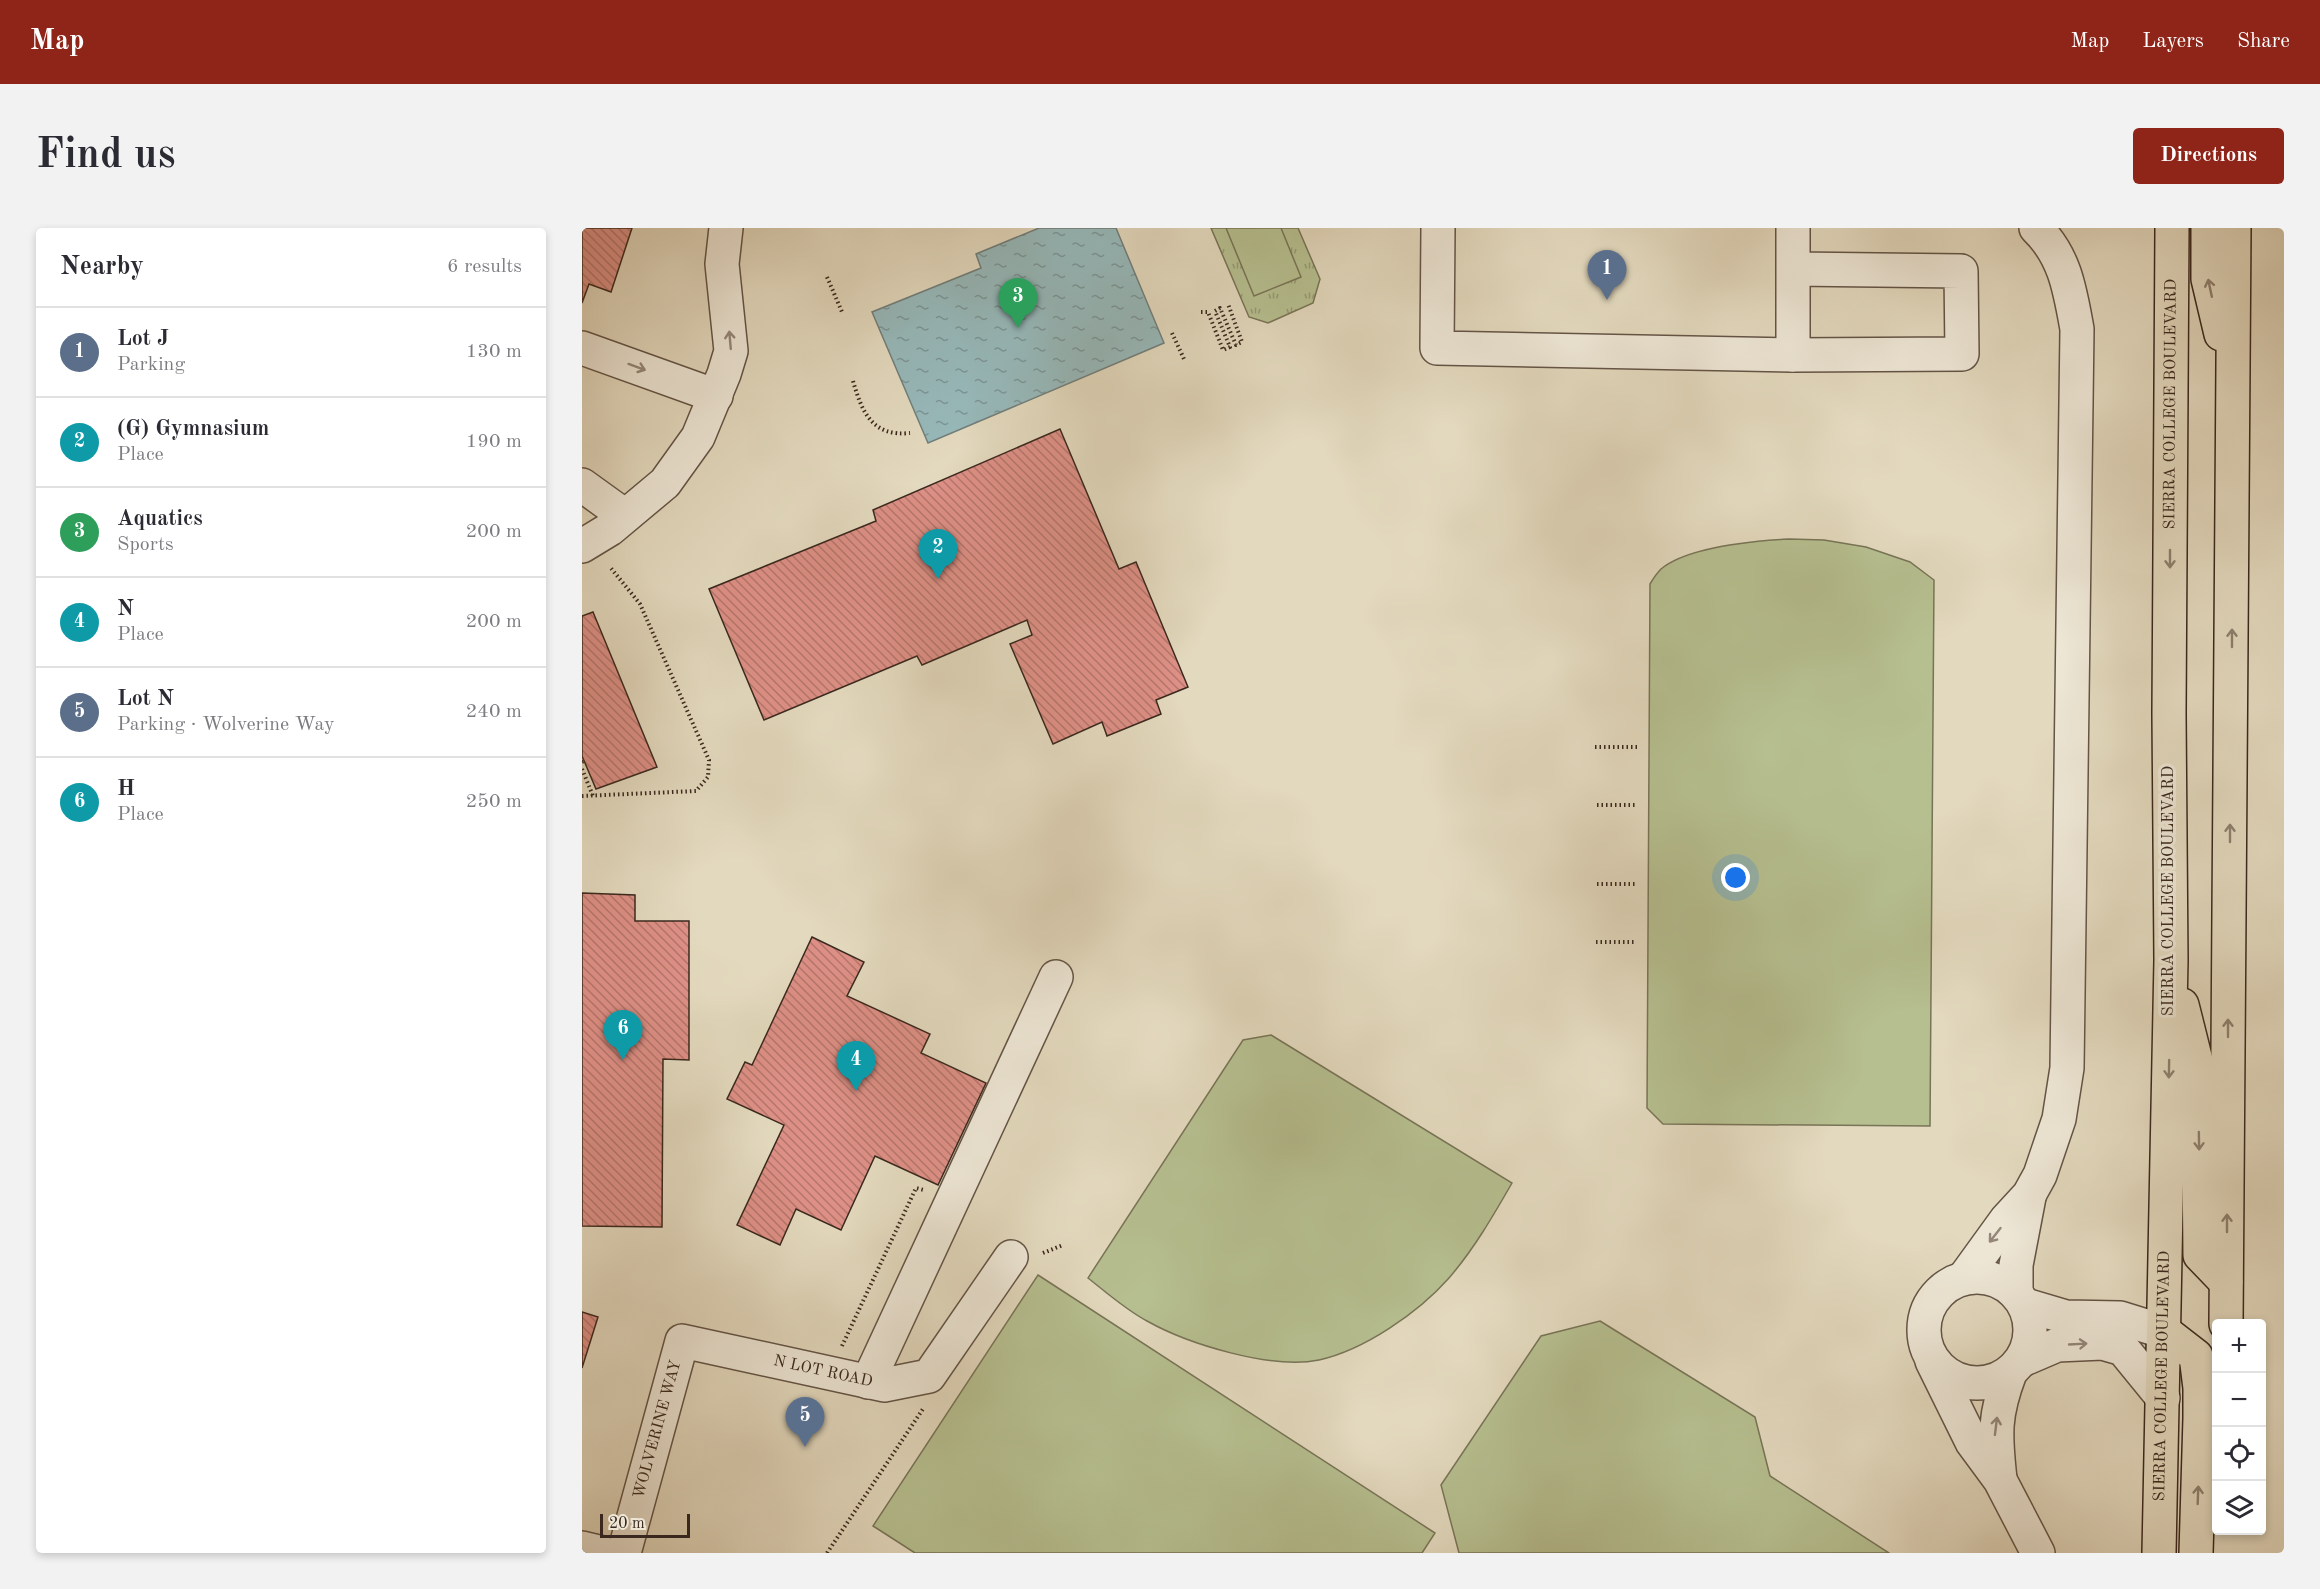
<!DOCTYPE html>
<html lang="en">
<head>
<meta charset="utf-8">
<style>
  body { margin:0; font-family:"Old Standard TT",serif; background:#f2f2f3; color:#2b2b33 }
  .controls { position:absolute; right:18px; bottom:18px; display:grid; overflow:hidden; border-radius:6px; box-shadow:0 3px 9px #0003 }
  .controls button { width:54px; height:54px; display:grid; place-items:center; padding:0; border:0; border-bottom:2px solid #e1e1e2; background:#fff; color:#2b2b33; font:30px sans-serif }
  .scale { position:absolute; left:18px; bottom:15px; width:90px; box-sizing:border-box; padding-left:6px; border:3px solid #3a281e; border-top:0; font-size:16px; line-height:21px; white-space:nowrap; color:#3a281e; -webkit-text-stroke:4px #ede6d5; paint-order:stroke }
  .you { position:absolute; left:1154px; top:650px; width:21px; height:21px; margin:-15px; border:4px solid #fff; border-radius:50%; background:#1a73e8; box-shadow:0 0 0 9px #1a73e833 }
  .badge { display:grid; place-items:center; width:39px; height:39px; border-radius:50%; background:#8f2418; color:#fff; font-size:20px; font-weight:700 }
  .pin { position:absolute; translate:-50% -50px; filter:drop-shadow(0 2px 3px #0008) }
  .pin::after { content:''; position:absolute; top:32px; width:21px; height:18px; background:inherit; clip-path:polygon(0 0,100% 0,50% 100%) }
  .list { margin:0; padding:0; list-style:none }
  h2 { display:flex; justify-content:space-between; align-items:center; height:78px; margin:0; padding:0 24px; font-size:26px }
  h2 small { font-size:20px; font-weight:400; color:#7c7c81 }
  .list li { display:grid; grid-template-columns:39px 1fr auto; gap:18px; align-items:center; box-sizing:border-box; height:90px; padding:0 24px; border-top:2px solid #e1e1e2 }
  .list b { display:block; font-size:22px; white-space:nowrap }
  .list p { margin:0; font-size:20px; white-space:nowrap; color:#7c7c81 }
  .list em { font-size:20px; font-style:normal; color:#7c7c81 }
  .icon { flex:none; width:33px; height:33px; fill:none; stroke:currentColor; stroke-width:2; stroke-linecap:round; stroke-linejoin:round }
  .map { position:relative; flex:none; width:1702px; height:1325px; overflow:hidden; border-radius:6px }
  header { display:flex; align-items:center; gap:36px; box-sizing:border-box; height:84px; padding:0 30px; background:#8f2418; color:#fff }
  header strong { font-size:28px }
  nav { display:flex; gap:33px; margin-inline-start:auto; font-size:21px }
  .intro { display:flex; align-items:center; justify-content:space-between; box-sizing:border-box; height:144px; padding:0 36px }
  h1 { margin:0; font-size:42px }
  .button { padding:15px 27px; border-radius:6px; background:#8f2418; color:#fff; font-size:21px; font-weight:700 }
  main { display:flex; gap:36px; padding:0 36px }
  aside { flex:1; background:#fff; border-radius:6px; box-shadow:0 3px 9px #0003 }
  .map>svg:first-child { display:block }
</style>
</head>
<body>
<header>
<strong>Map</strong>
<nav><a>Map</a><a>Layers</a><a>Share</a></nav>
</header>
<div class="intro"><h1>Find us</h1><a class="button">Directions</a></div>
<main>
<aside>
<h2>Nearby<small>6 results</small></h2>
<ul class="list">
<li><span class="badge" style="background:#5c6f8a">1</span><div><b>Lot J</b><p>Parking</p></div><em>130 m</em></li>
<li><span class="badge" style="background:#0f9aa8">2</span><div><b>(G) Gymnasium</b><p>Place</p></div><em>190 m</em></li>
<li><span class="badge" style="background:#2e9e5b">3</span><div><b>Aquatics</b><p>Sports</p></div><em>200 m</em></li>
<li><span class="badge" style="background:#0f9aa8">4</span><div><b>N</b><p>Place</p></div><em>200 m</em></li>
<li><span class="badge" style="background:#5c6f8a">5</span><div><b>Lot N</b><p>Parking · Wolverine Way</p></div><em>240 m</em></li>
<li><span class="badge" style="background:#0f9aa8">6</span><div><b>H</b><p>Place</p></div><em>250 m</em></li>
</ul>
</aside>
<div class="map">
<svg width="1702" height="1325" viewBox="0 0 1702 1325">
  <defs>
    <pattern id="grass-tufts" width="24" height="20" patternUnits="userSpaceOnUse" patternTransform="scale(1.5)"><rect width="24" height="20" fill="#b6bf90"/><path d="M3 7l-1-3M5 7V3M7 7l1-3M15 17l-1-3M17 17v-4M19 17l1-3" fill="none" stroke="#959b75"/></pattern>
    <pattern id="water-ripples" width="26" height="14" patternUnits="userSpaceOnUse" patternTransform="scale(1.5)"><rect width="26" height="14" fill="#97b9ba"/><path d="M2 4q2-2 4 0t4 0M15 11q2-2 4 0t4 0" fill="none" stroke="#7c9697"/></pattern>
    <pattern id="building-back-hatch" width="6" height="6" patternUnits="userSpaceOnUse" patternTransform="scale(1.5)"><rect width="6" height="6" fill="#de9086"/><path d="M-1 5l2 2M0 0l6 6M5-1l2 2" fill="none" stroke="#b5766d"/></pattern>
  </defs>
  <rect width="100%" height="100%" fill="#e3d9be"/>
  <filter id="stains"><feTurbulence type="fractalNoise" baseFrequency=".00333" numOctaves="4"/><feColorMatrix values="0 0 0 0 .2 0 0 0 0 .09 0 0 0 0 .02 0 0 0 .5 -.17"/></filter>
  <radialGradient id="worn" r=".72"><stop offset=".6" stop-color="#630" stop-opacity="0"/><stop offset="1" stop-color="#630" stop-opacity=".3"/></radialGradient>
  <path fill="url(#grass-tufts)" stroke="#787457" stroke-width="1.5" d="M 629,0 L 716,0 L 738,51 L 731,75 L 686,95 L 667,89 Z"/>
  <path fill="#b6bf90" stroke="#787457" stroke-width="1.5" d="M 644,0 L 699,0 L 719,49 L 672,68 Z
    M 1207,311 L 1242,312 L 1284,319 L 1328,334 L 1352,352 L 1348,898 L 1081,896 L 1065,880 L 1068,356 C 1071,351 1075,345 1079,341 C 1106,319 1172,313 1207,311 Z
    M 689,807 L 930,955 C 911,988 892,1021 867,1050 C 836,1085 782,1122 737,1132 C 690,1142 606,1116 565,1093 C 544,1082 525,1065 506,1050 L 661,812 Z
    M 456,1047 L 853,1305 L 840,1325 L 333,1325 L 291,1298 Z
    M 1018,1093 L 1173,1189 L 1188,1248 L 1307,1325 L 877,1325 L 859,1257 L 959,1108 Z"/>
  <path fill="url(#water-ripples)" stroke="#727f7c" stroke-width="1.5" d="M 457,0 L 534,0 L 582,115 L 346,215 L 290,84 L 399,40 L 394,26 Z"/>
  <path fill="url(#building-back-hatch)" stroke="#3a281e" stroke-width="1.5" d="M 0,0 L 50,0 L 29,64 L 7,56 L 0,75 Z
    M 478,201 L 537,341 L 554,334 L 606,459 L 574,472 L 579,486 L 525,508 L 520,494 L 471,516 L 428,416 L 450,407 L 445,392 L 340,437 L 335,428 L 182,492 L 127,361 L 294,293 L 291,282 Z
    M 11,384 L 75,539 L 14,561 L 0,528 L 0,388 Z
    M 0,665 L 53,667 L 53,693 L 107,693 L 107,832 L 81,831 L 80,999 L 0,998 Z
    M 230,709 L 282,734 L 265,768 L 348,806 L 339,825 L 404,855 L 356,957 L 293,928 L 259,1002 L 214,981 L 198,1017 L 155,997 L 202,897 L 145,871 L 163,834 L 170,837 Z
    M 0,1084 L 16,1089 L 0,1140 Z"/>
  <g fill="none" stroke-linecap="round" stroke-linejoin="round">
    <defs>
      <g id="minor">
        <path d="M 856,0 L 855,120 L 1211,127"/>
        <path d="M 1211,0 L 1211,127 L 1380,126 L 1379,43 L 1212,41"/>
        <path d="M 0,120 L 134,168"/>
        <path d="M 0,257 L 43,288"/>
        <path d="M 0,318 L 28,301 L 83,255 L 116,209 L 142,146 L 149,123 L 140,36 L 144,0"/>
        <circle cx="1395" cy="1102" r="53"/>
        <path d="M 1382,1050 L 1424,992 L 1447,967 L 1458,947 L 1477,891 L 1485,840 L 1495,101 C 1488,62 1483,28 1454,0"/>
        <path d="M 1434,1065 L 1434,1037 L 1447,969"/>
        <path d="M 1443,1077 L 1484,1089 L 1538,1090 L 1583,1104"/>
        <path d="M 1440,1132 L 1475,1117 L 1520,1115 L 1541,1121 L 1581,1170"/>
        <path d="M 1350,1133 L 1390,1214 L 1418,1252 L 1456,1325"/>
        <path d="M 286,1154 L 474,749"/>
        <path d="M 1418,1251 C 1413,1206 1412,1187 1428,1145"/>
        <path d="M 0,1320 L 21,1325"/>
        <path id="s1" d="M 42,1325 L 100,1113 L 302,1157 L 347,1148 L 429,1029"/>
      </g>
      <g id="major">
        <path d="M 1626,0 L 1626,51 L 1639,106"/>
        <path d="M 1600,777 L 1616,841 L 1618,1027 L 1644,1054"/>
        <path d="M 1644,1096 L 1652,0"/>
        <path d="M 1583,1104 L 1614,1128 L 1618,1160 L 1618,1190 L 1614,1325"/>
        <path id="s2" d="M 1577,1325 L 1589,732 L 1587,486 L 1590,0"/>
      </g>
    </defs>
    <use href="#minor" stroke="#645446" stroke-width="36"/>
    <use href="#major" stroke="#3a281e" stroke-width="36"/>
    <path stroke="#3a281e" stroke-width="4" stroke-dasharray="1.5 3" stroke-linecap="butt" d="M 245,49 L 260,84
      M 619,84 L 626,84 L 641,122 L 648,119 L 633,83 L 638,80 L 654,117 L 660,114 L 646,76
      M 590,105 L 602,131
      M 271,153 C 280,184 290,209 328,205
      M 1013,519 L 1055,519
      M 0,534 L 2,533
      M 0,541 L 11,568
      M 0,568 L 114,563 L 126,549 L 127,532 L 58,376 L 28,339
      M 1015,577 L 1055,577
      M 1015,656 L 1054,656
      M 1014,714 L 1054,714
      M 461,1025 L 481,1017
      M 260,1118 L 334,960 L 342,962
      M 245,1325 L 341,1181"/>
    <use href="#minor" stroke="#ede6d5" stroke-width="33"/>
    <use href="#major" stroke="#e3d9be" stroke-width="33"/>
  </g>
  <defs><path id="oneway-shaft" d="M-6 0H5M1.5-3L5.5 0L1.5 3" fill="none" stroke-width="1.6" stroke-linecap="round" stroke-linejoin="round" transform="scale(1.5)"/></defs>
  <g stroke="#8e806e">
    <use href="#oneway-shaft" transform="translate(1628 60) rotate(-102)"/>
    <use href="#oneway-shaft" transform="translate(1588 331) rotate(90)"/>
    <use href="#oneway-shaft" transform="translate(1650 410) rotate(-90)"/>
    <use href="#oneway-shaft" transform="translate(1648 605) rotate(-90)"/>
    <use href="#oneway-shaft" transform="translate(1646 800) rotate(-90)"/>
    <use href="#oneway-shaft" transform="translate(1587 841) rotate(91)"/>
    <use href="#oneway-shaft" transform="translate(1617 913) rotate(89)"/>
    <use href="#oneway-shaft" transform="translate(1645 995) rotate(-90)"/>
    <use href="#oneway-shaft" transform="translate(1616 1267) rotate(-88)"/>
  </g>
  <g stroke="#94877a">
    <use href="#oneway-shaft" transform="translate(148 112) rotate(-95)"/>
    <use href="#oneway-shaft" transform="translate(55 139) rotate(20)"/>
    <use href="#oneway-shaft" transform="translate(1413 1007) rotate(128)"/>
    <use href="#oneway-shaft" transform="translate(1496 1116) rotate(-3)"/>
    <use href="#oneway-shaft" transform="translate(1414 1198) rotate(-83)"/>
  </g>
  <g text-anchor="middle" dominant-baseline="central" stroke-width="6" stroke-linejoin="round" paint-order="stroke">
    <g font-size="16" fill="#3a281e" stroke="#ede6d5">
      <text stroke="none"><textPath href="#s2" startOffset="1149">SIERRA COLLEGE BOULEVARD</textPath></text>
      <text transform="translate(1587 663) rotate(-90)">SIERRA COLLEGE BOULEVARD</text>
      <text stroke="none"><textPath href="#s1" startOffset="364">N LOT ROAD</textPath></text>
      <text stroke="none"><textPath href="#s2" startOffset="177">SIERRA COLLEGE BOULEVARD</textPath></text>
      <text stroke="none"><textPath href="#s1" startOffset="128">WOLVERINE WAY</textPath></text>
    </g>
  </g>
  <rect width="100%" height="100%" filter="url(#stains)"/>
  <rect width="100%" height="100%" fill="url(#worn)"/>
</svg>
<div class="controls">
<button>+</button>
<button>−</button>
<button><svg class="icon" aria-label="locate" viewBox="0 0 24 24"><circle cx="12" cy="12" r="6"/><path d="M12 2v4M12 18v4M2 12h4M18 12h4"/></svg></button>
<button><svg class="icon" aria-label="layers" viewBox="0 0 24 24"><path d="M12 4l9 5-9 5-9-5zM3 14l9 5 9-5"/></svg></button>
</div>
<div class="scale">20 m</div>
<div class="you"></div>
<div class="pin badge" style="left:1025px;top:72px;background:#5c6f8a">1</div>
<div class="pin badge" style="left:356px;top:351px;background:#0f9aa8">2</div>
<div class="pin badge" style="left:436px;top:100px;background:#2e9e5b">3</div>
<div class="pin badge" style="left:274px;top:863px;background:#0f9aa8">4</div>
<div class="pin badge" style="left:223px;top:1219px;background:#5c6f8a">5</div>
<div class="pin badge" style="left:41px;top:832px;background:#0f9aa8">6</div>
</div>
</main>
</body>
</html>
